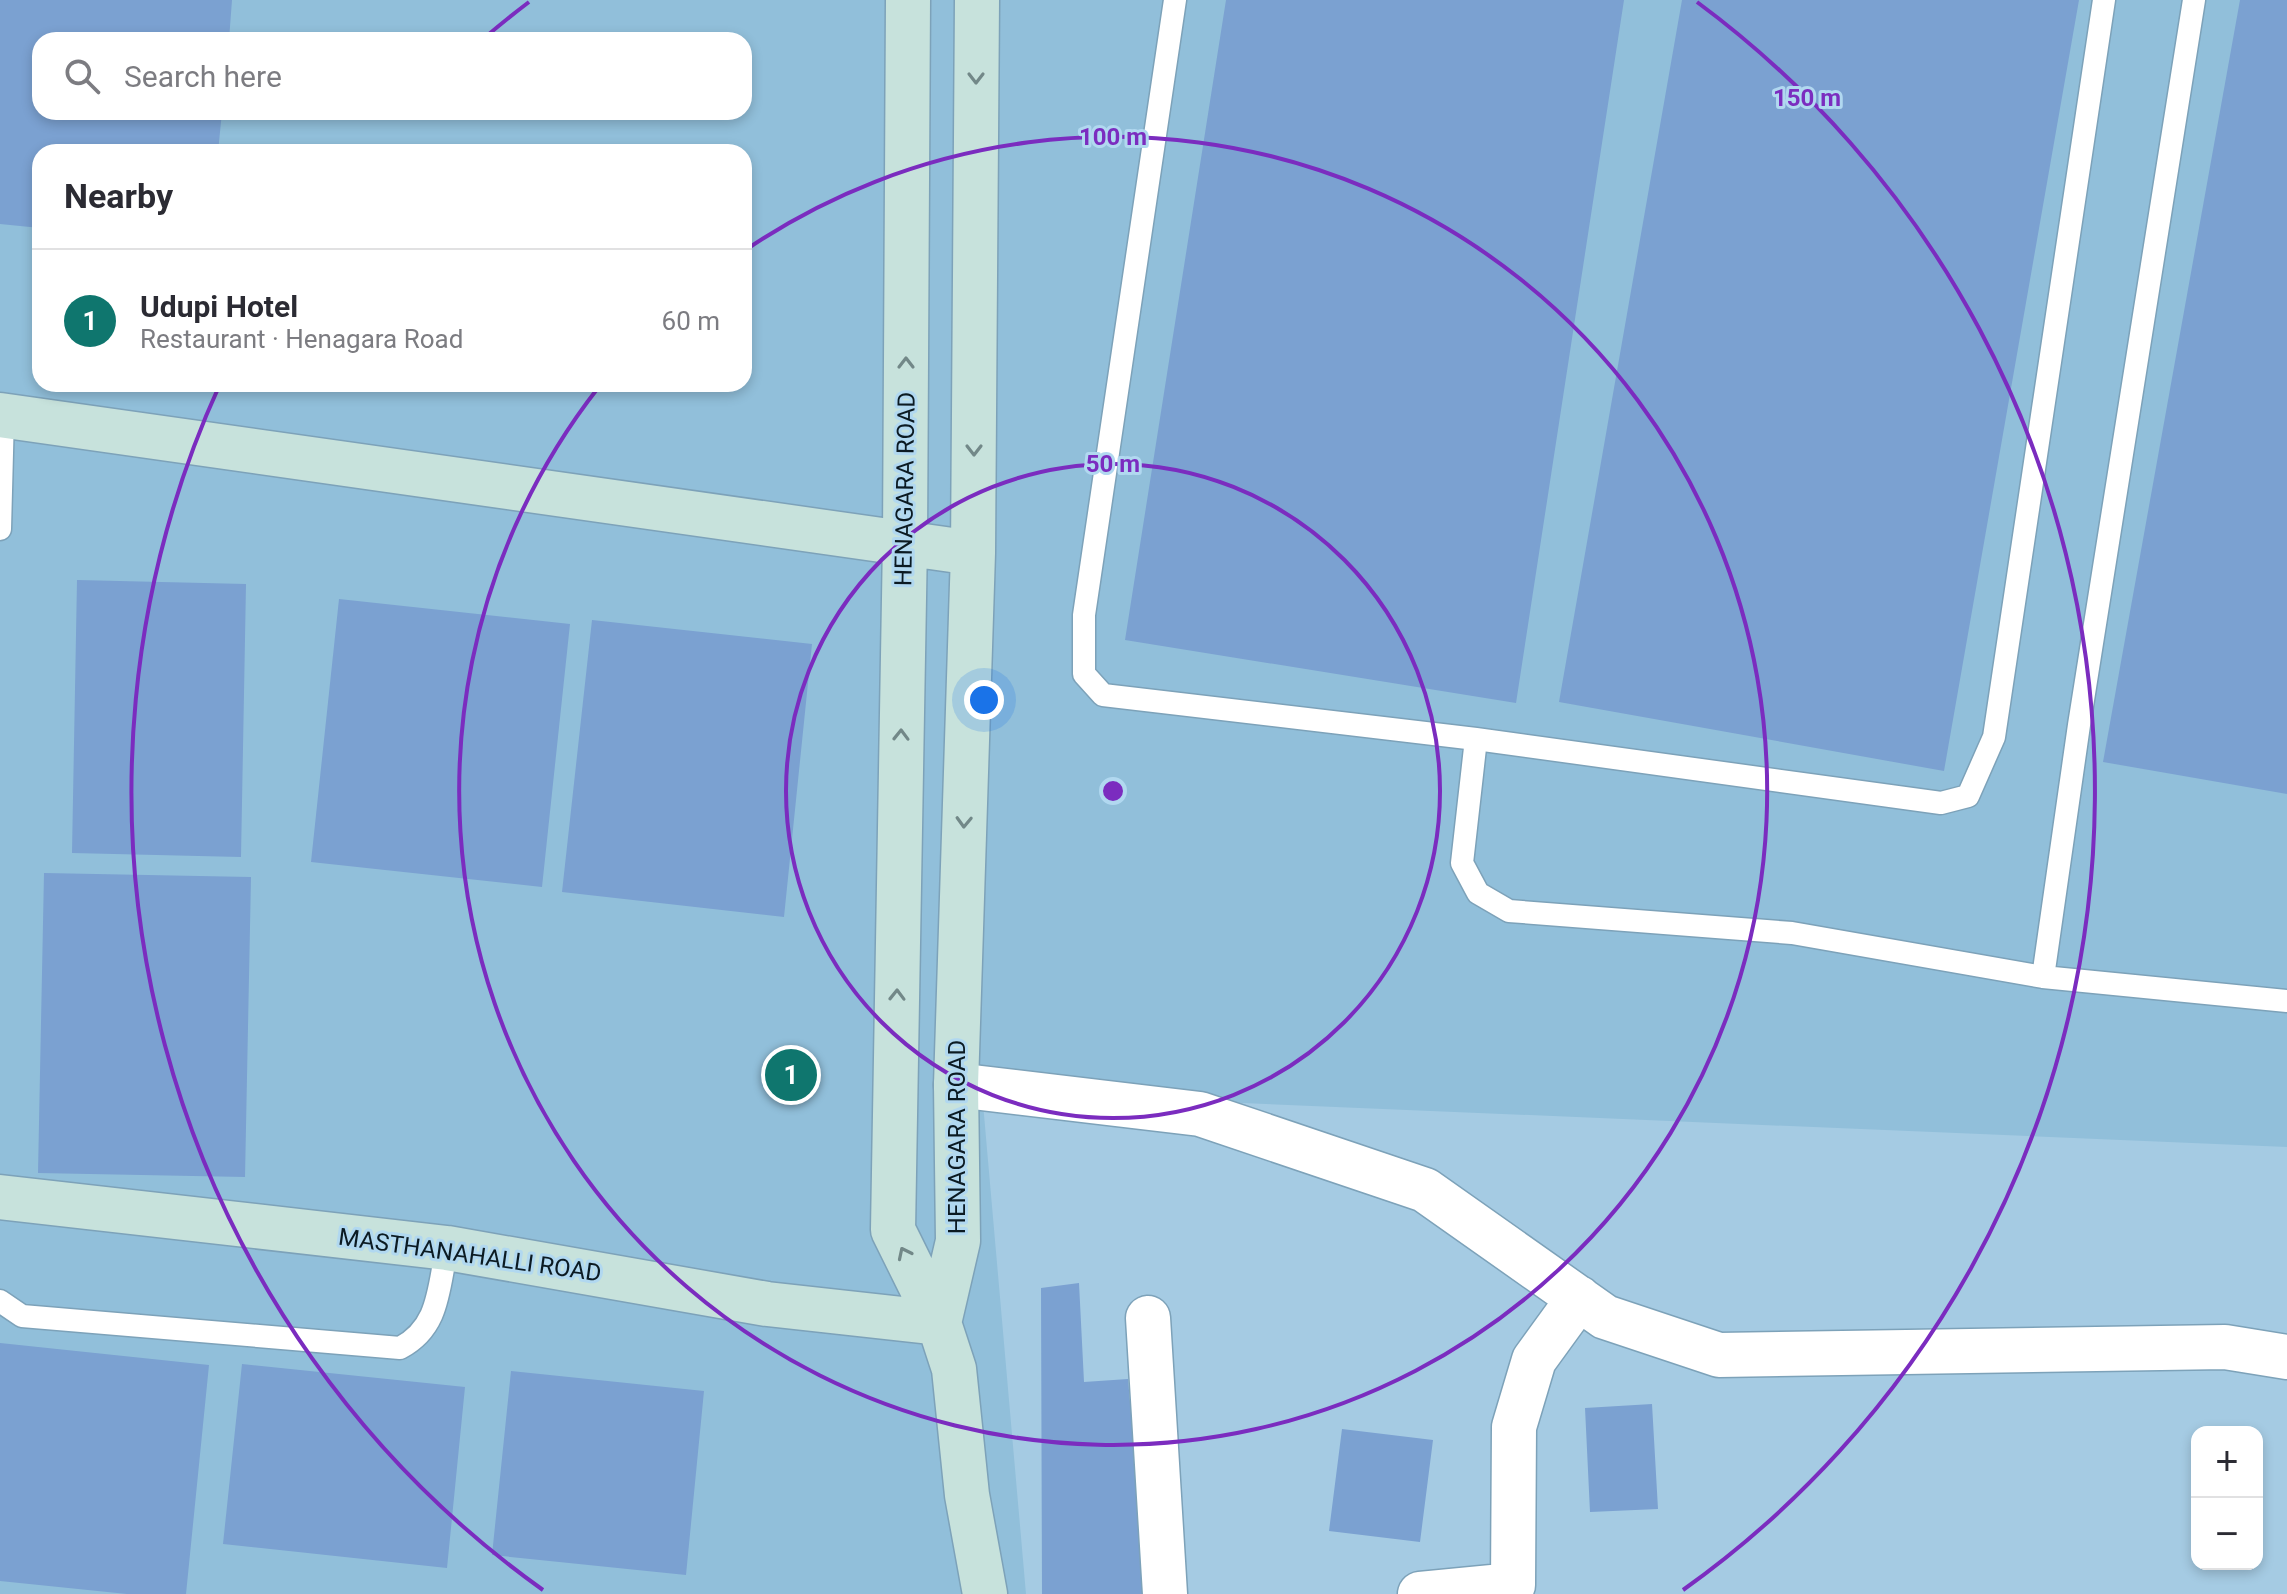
<!DOCTYPE html>
<html lang="en">
<head>
<meta charset="utf-8">
<style>
  body { margin:0; font-family:Roboto,sans-serif; background:#f2f2f3; color:#2b2b33 }
  .controls { position:absolute; right:24px; bottom:24px; display:grid; overflow:hidden; border-radius:16px; box-shadow:0 4px 12px #0003 }
  .controls button { width:72px; height:72px; display:grid; place-items:center; padding:0; border:0; border-bottom:2px solid #e1e1e2; background:#fff; color:#2b2b33; font:40px sans-serif }
  .you { position:absolute; left:984px; top:700px; width:28px; height:28px; margin:-20px; border:6px solid #fff; border-radius:50%; background:#1a73e8; box-shadow:0 0 0 12px #1a73e833 }
  .badge { display:grid; place-items:center; width:52px; height:52px; border-radius:50%; background:#0f766e; color:#fff; font-size:26px; font-weight:700 }
  .pin { position:absolute; translate:-50% -50%; border:4px solid #fff; box-shadow:0 2px 8px #0006 }
  .list { margin:0; padding:0; list-style:none }
  h2 { display:flex; justify-content:space-between; align-items:center; height:104px; margin:0; padding:0 32px; font-size:34px }
  h2 small { font-size:26px; font-weight:400; color:#7c7c81 }
  .list li { display:grid; grid-template-columns:52px 1fr auto; gap:24px; align-items:center; box-sizing:border-box; height:144px; padding:0 32px; border-top:2px solid #e1e1e2 }
  .list b { display:block; font-size:30px; white-space:nowrap }
  .list p { margin:0; font-size:26px; white-space:nowrap; color:#7c7c81 }
  .list em { font-size:26px; font-style:normal; color:#7c7c81 }
  .icon { flex:none; width:44px; height:44px; fill:none; stroke:currentColor; stroke-width:2; stroke-linecap:round; stroke-linejoin:round }
  .map { position:relative; flex:none; width:2287px; height:1594px; overflow:hidden }
  .search { position:absolute; background:#fff; box-shadow:0 4px 12px #0003; left:32px; top:32px; width:720px; height:88px; display:flex; align-items:center; gap:20px; box-sizing:border-box; padding:0 28px; border-radius:24px; color:#7c7c81; font-size:30px }
  .panel { position:absolute; background:#fff; box-shadow:0 4px 12px #0003; left:32px; top:144px; width:720px; height:248px; border-radius:24px }
  .map>svg:first-child { display:block }
</style>
</head>
<body>
<div class="map">
<svg width="2287" height="1594" viewBox="0 0 2287 1594">
  <rect width="100%" height="100%" fill="#a5cbe3"/>
  <path fill="#91bfda" fill-rule="evenodd" d="M 0,0 L 2287,0 L 2287,1147 L 982,1092 L 1026,1594 L 0,1594 ZM 40,40 L 744,40 L 744,112 L 40,112 ZM 40,152 L 744,152 L 744,384 L 40,384 Z"/>
  <path fill="#7ba1d1" d="M 0,0 L 232,0 L 229,40 L 40,40 L 40,112 L 222,112 L 218,152 L 40,152 L 40,228 L 0,224 Z
    M 1226,0 L 1624,0 L 1516,703 L 1125,640 Z
    M 1682,0 L 2079,0 L 1944,771 L 1559,702 Z
    M 2240,0 L 2287,0 L 2287,794 L 2103,762 Z
    M 77,580 L 246,584 L 241,857 L 72,853 Z
    M 339,599 L 570,624 L 542,887 L 311,862 Z
    M 592,620 L 812,644 L 784,917 L 562,892 Z
    M 44,873 L 251,877 L 245,1177 L 38,1173 Z
    M 1079,1283 L 1084,1382 L 1128,1379 L 1147,1594 L 1042,1594 L 1041,1288 Z
    M 0,1343 L 209,1365 L 186,1594 L 127,1594 L 0,1581 Z
    M 242,1364 L 465,1387 L 447,1568 L 223,1544 Z
    M 511,1371 L 704,1391 L 686,1575 L 492,1555 Z
    M 1652,1404 L 1658,1509 L 1590,1512 L 1585,1408 Z
    M 1342,1429 L 1433,1440 L 1420,1542 L 1329,1531 Z"/>
  <g fill="none" stroke-linecap="round" stroke-linejoin="round">
    <defs>
      <path id="lane" d="M 1175,0 L 1084,615 L 1084,674 L 1103,695 L 1476,739 L 1941,803 L 1968,796 L 1994,737 L 2104,0
        M 2194,0 L 2079,725 L 2043,977 L 2287,1001
        M 0,529 L 3,415
        M 1476,739 L 1462,863 L 1478,893 L 1509,911 L 1792,933 L 2043,977
        M 0,1301 L 22,1316 L 400,1348 C 440,1327 438,1288 447,1248"/>
      <path id="street" d="M 956,1085 L 1200,1114 L 1425,1190 L 1605,1317 L 1719,1355 L 2225,1347 L 2287,1357
        M 1148,1318 L 1165,1594
        M 1420,1594 L 1513,1585 L 1514,1427 L 1534,1360 L 1579,1298"/>
      <path id="secondary" d="M 908,0 L 905,541 L 893,1230 L 939,1323 L 954,1369 L 967,1495 L 985,1594
        M 0,415 L 973,553
        M 0,1197 L 447,1248 L 767,1304 L 939,1323
        M 939,1323 L 958,1241 L 956,1085 L 973,553 L 977,0"/>
    </defs>
    <use href="#lane" stroke="#7da2b9" stroke-width="25"/>
    <use href="#street" stroke="#7da2b9" stroke-width="47"/>
    <use href="#secondary" stroke="#7da2b9" stroke-width="47"/>
    <use href="#lane" stroke="#fff" stroke-width="22"/>
    <use href="#street" stroke="#fff" stroke-width="44"/>
    <use href="#secondary" stroke="#c7e2dc" stroke-width="44"/>
  </g>
  <defs><path id="oneway-chevron" d="M-2-3.5L2.5 0L-2 3.5" fill="none" stroke-width="1.6" stroke-linecap="round" stroke-linejoin="round" transform="scale(2)"/></defs>
  <g stroke="#728888">
    <use href="#oneway-chevron" transform="translate(976 78) rotate(90)"/>
    <use href="#oneway-chevron" transform="translate(906 363) rotate(-90)"/>
    <use href="#oneway-chevron" transform="translate(974 450) rotate(90)"/>
    <use href="#oneway-chevron" transform="translate(901 735) rotate(-89)"/>
    <use href="#oneway-chevron" transform="translate(964 822) rotate(92)"/>
    <use href="#oneway-chevron" transform="translate(897 995) rotate(-89)"/>
    <use href="#oneway-chevron" transform="translate(904 1253) rotate(-116)"/>
  </g>
  <g fill="none" stroke="#7b2cbf" stroke-width="4">
    <circle cx="1113" cy="791" r="327"/>
    <path d="M747 249A654 654 0 1 1 598 388"/>
    <path d="M543 1590A981 981 0 0 1 220 384M482 40A981 981 0 0 1 529 2M1697 2A981 981 0 0 1 1683 1590"/>
  </g>
  <g text-anchor="middle" dominant-baseline="central" stroke-width="6" stroke-linejoin="round" paint-order="stroke">
    <g font-size="24" fill="#0b1a22" stroke="#b1d8f0">
      <text transform="translate(905 489) rotate(-89)">HENAGARA ROAD</text>
      <text transform="translate(957 1137) rotate(-90)">HENAGARA ROAD</text>
      <text transform="translate(470 1255) rotate(8)">MASTHANAHALLI ROAD</text>
    </g>
  </g>
  <circle cx="1113" cy="791" r="12" fill="#7b2cbf" stroke="#b1d8f0" stroke-width="4"/>
  <g font-size="24" text-anchor="middle" font-weight="bold" fill="#7b2cbf" stroke="#b1d8f0" stroke-width="6" stroke-linejoin="round" paint-order="stroke">
    <text x="1807" y="106">150 m</text>
    <text x="1113" y="145">100 m</text>
    <text x="1113" y="472">50 m</text>
  </g>
</svg>
<div class="controls">
<button>+</button>
<button>−</button>
</div>
<div class="you"></div>
<div class="pin badge" style="left:791px;top:1075px">1</div>
<div class="search"><svg class="icon" aria-label="search" viewBox="0 0 24 24"><circle cx="10" cy="10" r="6"/><path d="M15 15l6 6"/></svg>Search here</div>
<section class="panel">
<h2>Nearby<small></small></h2>
<ul class="list">
<li><span class="badge">1</span><div><b>Udupi Hotel</b><p>Restaurant · Henagara Road</p></div><em>60 m</em></li>
</ul>
</section>
</div>
</body>
</html>
